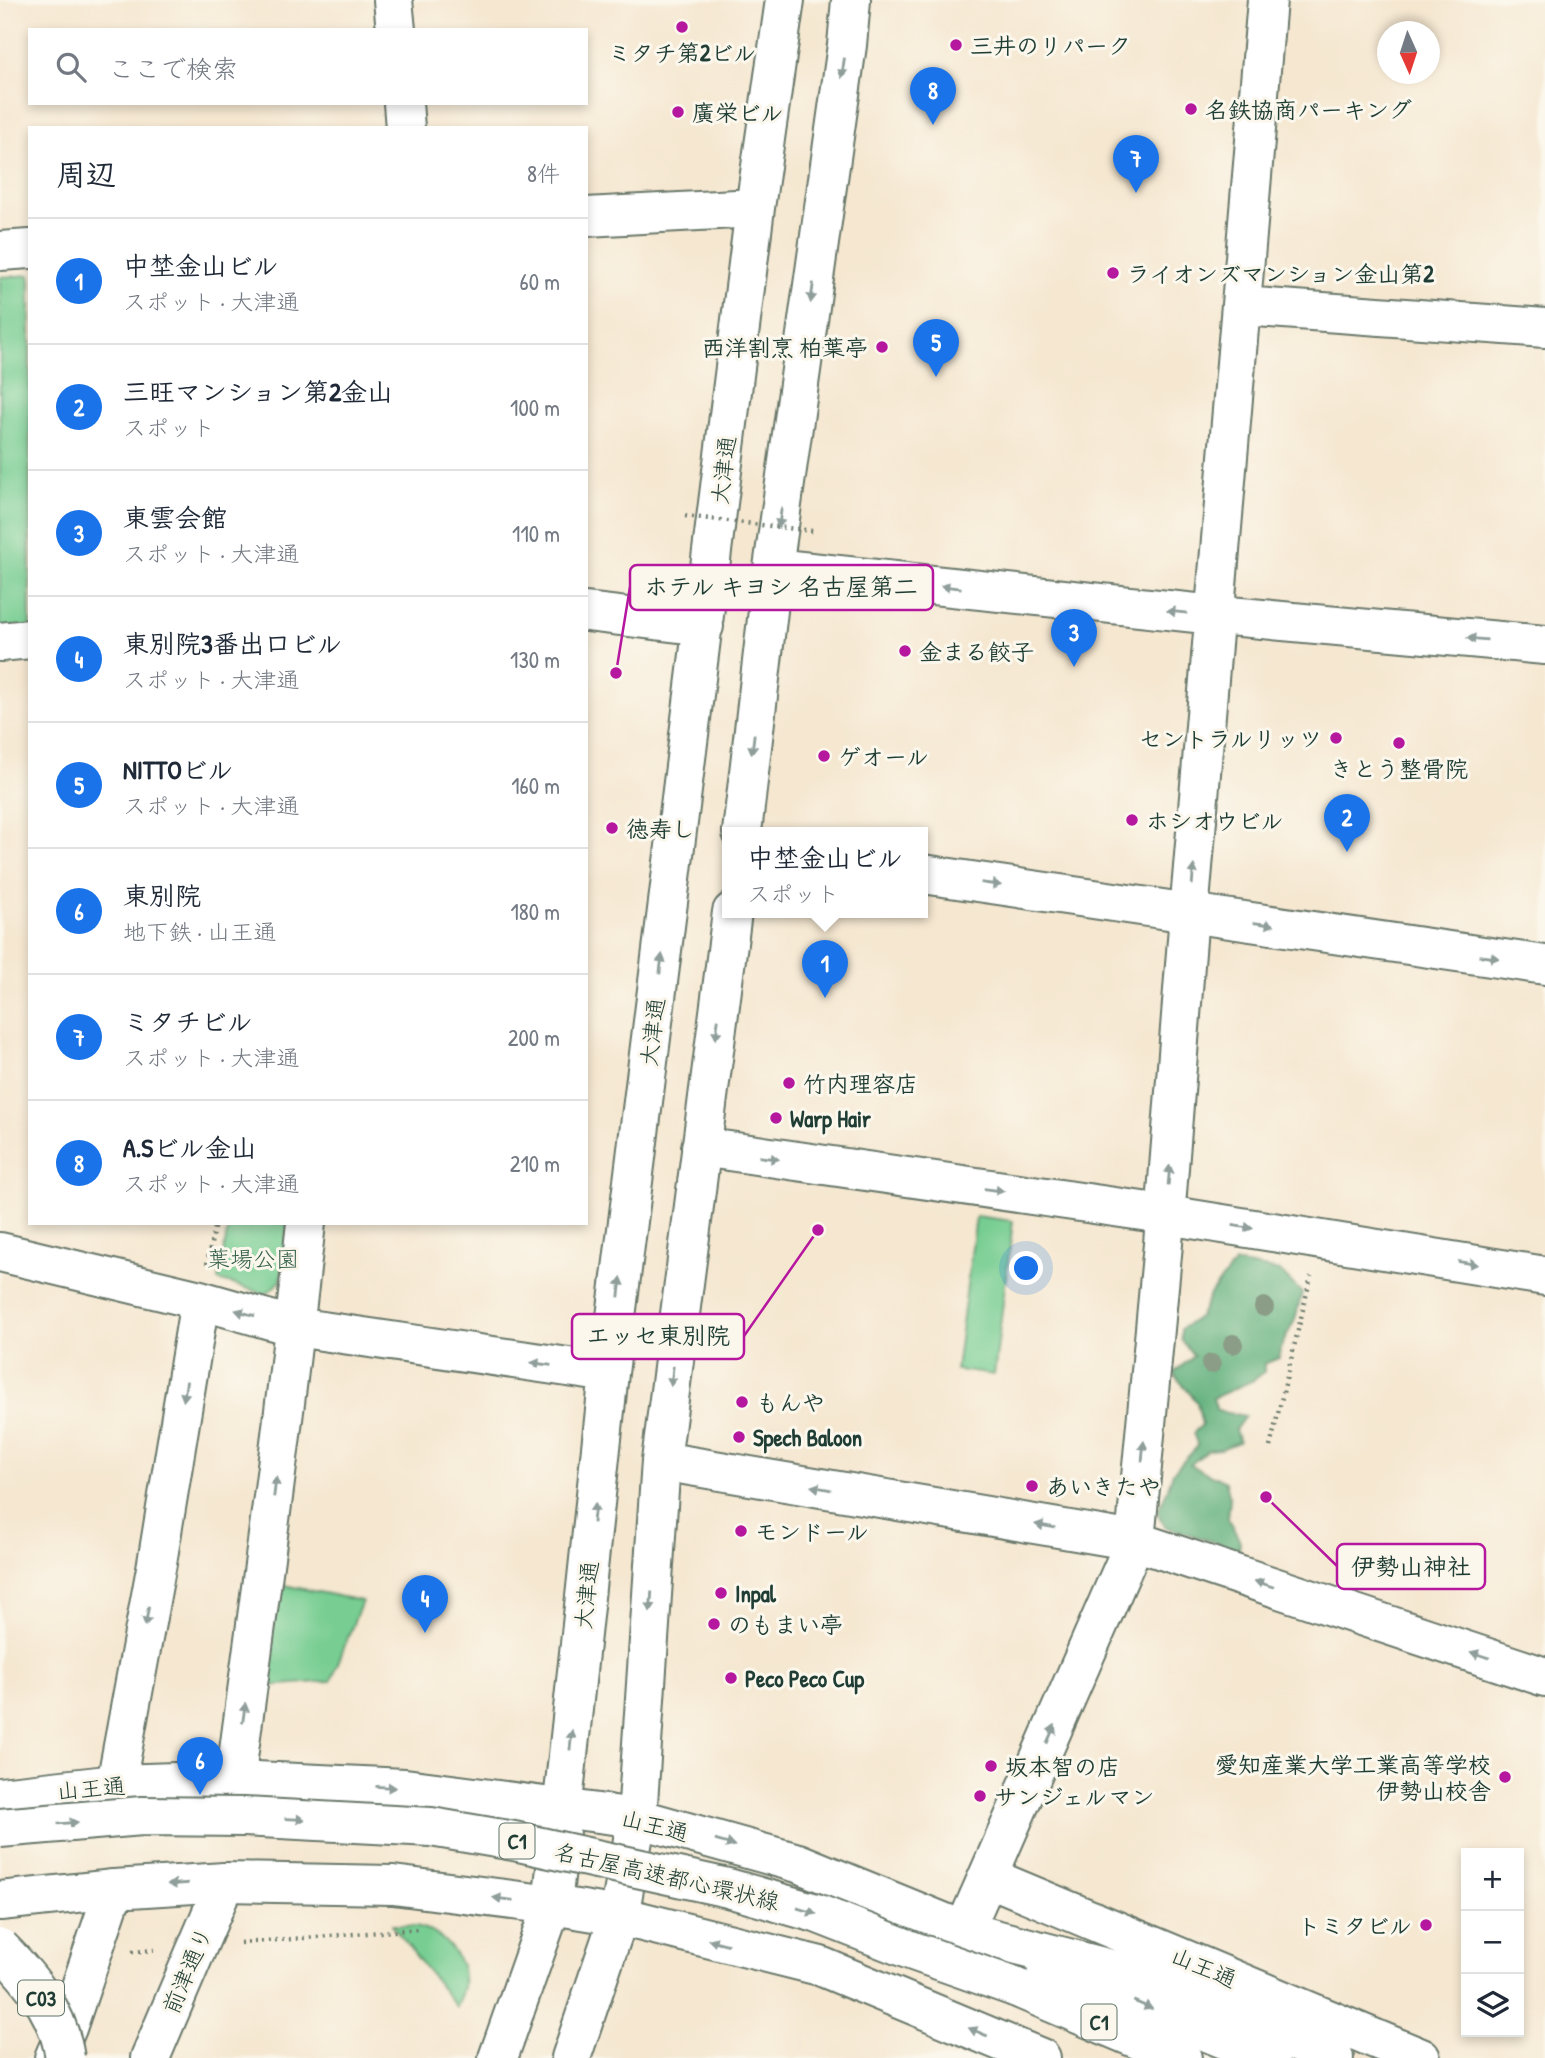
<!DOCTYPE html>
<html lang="ja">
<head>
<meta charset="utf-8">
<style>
  body { margin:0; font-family:"Patrick Hand","Klee One",sans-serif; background:#f6f6f7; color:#1f2937 }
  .controls { position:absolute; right:21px; bottom:21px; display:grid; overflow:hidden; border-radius:0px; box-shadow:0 4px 10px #0003 }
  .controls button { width:63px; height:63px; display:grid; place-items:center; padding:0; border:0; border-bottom:2px solid #e0e1e3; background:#fff; color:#1f2937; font:35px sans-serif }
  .compass { position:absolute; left:1377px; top:21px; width:63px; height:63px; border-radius:50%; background:#fff; box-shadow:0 4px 10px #0003; rotate:177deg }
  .you { position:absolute; left:1027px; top:1269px; width:24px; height:24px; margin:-18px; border:5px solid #fff; border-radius:50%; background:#1a73e8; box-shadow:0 0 0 10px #1a73e833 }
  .badge { display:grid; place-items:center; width:46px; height:46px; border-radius:50%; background:#1a73e8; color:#fff; font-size:23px; font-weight:700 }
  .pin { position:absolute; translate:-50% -58px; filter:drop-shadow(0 2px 4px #0008) }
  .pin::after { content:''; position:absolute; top:37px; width:24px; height:21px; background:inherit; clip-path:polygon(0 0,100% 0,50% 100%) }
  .popup { position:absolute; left:722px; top:827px; width:206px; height:91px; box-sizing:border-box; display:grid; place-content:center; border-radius:0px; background:#fff; filter:drop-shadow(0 2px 5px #0005); font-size:23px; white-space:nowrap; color:#747a83 }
  .popup b { font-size:26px; color:#1f2937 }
  .popup::after { content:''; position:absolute; left:50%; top:100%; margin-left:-14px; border:14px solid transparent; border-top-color:#fff }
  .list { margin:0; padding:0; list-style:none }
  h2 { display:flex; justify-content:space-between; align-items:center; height:91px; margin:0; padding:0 28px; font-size:30px }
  h2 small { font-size:23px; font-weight:400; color:#747a83 }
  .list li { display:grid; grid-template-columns:46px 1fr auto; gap:21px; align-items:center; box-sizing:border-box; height:126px; padding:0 28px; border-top:2px solid #e0e1e3 }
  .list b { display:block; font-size:26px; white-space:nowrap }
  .list p { margin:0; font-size:23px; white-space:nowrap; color:#747a83 }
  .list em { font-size:23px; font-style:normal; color:#747a83 }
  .icon { flex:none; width:38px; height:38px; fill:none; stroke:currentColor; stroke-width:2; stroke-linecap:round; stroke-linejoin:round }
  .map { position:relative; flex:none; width:1545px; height:2058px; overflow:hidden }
  .search { position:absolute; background:#fff; box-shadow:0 4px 10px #0003; left:28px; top:28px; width:560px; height:77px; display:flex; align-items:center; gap:18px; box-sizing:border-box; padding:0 24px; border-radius:0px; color:#747a83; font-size:26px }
  .panel { position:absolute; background:#fff; box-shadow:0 4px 10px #0003; left:28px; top:126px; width:560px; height:1099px; border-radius:0px }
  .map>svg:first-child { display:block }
</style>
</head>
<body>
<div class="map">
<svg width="1545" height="2058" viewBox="0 0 1545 2058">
  <rect width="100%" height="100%" fill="#fbf7ec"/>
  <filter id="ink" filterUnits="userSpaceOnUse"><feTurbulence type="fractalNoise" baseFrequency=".0143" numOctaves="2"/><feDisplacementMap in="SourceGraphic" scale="14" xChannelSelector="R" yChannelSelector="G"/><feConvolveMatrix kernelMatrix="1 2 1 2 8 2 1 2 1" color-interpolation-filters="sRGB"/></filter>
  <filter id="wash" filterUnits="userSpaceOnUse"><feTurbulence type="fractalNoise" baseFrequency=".00686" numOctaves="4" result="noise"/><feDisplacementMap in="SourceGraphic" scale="28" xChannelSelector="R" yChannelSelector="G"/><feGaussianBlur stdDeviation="1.57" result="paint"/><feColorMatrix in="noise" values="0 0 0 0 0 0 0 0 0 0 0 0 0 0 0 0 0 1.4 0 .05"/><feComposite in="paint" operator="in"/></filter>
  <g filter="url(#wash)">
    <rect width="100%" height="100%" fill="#f5e7d0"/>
    <path fill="#77cd92" stroke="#4b8563" stroke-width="2" d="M 30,275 L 30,629 L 0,631 L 0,277 Z
      M 976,1216 L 1013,1221 L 994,1375 L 956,1370 Z
      M 229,1223 L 288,1223 L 281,1281 L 266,1294 L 218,1280 Z
      M 279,1584 L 362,1601 L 331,1681 L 256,1687 Z
      M 392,1925 C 401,1925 412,1925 420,1927 C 445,1935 466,1959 463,1986 C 462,1993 458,2001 456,2007 Z"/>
    <path fill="#61b07c" stroke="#407658" stroke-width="2" d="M 1235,1263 L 1280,1271 L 1302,1293 L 1295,1320 L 1280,1349 L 1279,1358 L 1264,1364 L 1264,1372 L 1254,1380 L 1213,1398 L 1217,1411 L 1245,1416 L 1235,1430 L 1239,1442 L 1221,1449 L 1208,1450 L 1190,1465 L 1226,1482 L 1230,1498 L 1228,1519 L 1240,1541 L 1239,1550 L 1166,1527 L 1160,1519 L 1158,1511 L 1167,1491 L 1173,1472 L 1198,1446 L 1193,1433 L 1202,1425 L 1197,1402 L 1173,1373 L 1194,1356 L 1181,1340 L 1181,1329 L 1200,1316 L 1210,1294 Z"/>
  </g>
  <g filter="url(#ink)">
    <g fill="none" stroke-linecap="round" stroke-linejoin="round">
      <defs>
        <path id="minor" d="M 393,0 L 396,30
          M 403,103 L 405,128
          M 586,217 L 755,208
          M 0,251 L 30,249
          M 1242,306 L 1545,328
          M 773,568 L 1196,613 L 1545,645
          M 586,612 L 704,626
          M 0,642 L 30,639
          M 742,832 L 773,568 L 847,45 L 851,0
          M 923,874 L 1545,965
          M 701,1147 L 1142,1211 L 1545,1276
          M 0,1252 L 200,1300 L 295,1327 L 609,1373
          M 661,1461 L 1135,1541 L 1545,1677
          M 235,1780 C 260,1595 286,1409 306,1223
          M 116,1784 L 157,1563 L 200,1300
          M 988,1877 L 1421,2058
          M 964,1931 L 1135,1541 L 1163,1244 L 1189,914 L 1267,0
          M 54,2058 L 67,2028 L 114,1889
          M 150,2058 L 225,1882
          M 498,2058 L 552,1905 L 609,1373 L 755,208 L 785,0
          M 571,2058 L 619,1916 L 637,1818 L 661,1461 L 732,912"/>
        <path id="major" d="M 0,1797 L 116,1784 L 235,1780 L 405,1788 L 637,1818 L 798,1863 L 994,1943
          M 0,1901 L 114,1889 L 225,1882 L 393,1885 L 552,1905 L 619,1916 L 820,1966 L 1041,2058
          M 1046,1965 L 1270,2058"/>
        <path id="highway" d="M 964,1931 L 1145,1978 L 1334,2058
          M 1015,1987 L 1182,2058"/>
      </defs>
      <use href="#minor" stroke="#6a786b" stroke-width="42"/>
      <use href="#major" stroke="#6a786b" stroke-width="42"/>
      <use href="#highway" stroke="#6a786b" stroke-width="42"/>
      <path stroke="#6a786b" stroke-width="4.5" stroke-dasharray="2 5" stroke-linecap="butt" d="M 207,1264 L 215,1223
        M 1270,1447 L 1311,1276
        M 240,1943 L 419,1929
        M 132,1952 L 154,1950"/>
      <use href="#minor" stroke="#fff" stroke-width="38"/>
      <use href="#major" stroke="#fff" stroke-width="38"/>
      <use href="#highway" stroke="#fff" stroke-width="38"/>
      <defs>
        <path id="highway-bridge" d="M 0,1828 L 142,1816 L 244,1817 L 431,1827 L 514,1841 L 728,1888 L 816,1913 L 913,1951 L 1015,1987
          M 0,1948 C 31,1979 59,2013 65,2058"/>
      </defs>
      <use href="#highway-bridge" stroke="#6a786b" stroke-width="42" stroke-linecap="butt"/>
      <path stroke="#6a786b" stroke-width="4.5" stroke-dasharray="2 5" stroke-linecap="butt" d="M 685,516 L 813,531"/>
      <use href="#highway-bridge" stroke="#fff" stroke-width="38"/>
    </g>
    <g fill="#8b9d87">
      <circle cx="1264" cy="1307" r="10"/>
      <circle cx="1233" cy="1344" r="10"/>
      <circle cx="1211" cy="1364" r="10"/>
    </g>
    <defs><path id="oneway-solid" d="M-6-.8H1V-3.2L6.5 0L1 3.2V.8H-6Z" transform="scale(1.75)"/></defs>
    <g fill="#8f9e9a">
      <use href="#oneway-solid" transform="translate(843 68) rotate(98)"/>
      <use href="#oneway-solid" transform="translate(812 293) rotate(98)"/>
      <use href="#oneway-solid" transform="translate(780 518) rotate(98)"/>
      <use href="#oneway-solid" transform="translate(951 587) rotate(-174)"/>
      <use href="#oneway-solid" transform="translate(1177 612) rotate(-174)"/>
      <use href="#oneway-solid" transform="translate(1477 639) rotate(-175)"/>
      <use href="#oneway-solid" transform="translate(753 744) rotate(97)"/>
      <use href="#oneway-solid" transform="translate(1193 875) rotate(-85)"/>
      <use href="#oneway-solid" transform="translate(991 884) rotate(8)"/>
      <use href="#oneway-solid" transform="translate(1264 924) rotate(8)"/>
      <use href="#oneway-solid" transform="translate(1489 957) rotate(8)"/>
      <use href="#oneway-solid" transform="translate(661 964) rotate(-83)"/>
      <use href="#oneway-solid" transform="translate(717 1029) rotate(97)"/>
      <use href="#oneway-solid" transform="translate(769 1158) rotate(8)"/>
      <use href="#oneway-solid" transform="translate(1169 1175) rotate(-85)"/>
      <use href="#oneway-solid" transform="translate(994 1190) rotate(8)"/>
      <use href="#oneway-solid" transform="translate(1243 1227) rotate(9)"/>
      <use href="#oneway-solid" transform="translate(1468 1263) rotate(9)"/>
      <use href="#oneway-solid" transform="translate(620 1287) rotate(-83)"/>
      <use href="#oneway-solid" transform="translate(245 1313) rotate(-164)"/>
      <use href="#oneway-solid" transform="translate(541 1364) rotate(-172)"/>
      <use href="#oneway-solid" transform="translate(672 1376) rotate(97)"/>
      <use href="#oneway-solid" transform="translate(185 1391) rotate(99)"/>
      <use href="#oneway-solid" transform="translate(1143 1451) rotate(-85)"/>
      <use href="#oneway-solid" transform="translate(275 1487) rotate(-83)"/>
      <use href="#oneway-solid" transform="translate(821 1488) rotate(-170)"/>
      <use href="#oneway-solid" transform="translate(594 1513) rotate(-84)"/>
      <use href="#oneway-solid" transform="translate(1045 1526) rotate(-170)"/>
      <use href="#oneway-solid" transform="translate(1264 1584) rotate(-162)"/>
      <use href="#oneway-solid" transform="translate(651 1602) rotate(94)"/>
      <use href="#oneway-solid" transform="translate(147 1616) rotate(100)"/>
      <use href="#oneway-solid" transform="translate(1480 1655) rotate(-162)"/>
      <use href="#oneway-solid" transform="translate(244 1713) rotate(-82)"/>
      <use href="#oneway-solid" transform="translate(1051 1734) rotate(-66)"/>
      <use href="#oneway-solid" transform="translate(571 1740) rotate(-84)"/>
      <use href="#oneway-solid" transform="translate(386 1787) rotate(3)"/>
      <use href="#oneway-solid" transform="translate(295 1819) rotate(2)"/>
      <use href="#oneway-solid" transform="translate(68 1823) rotate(-5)"/>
      <use href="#oneway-solid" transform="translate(725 1843) rotate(16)"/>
      <use href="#oneway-solid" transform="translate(178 1884) rotate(176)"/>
      <use href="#oneway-solid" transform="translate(503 1899) rotate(-173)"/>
      <use href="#oneway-solid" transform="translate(807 1911) rotate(17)"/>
      <use href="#oneway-solid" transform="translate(718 1942) rotate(-166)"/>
      <use href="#oneway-solid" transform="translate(1143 2005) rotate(23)"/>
      <use href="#oneway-solid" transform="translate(978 2032) rotate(-157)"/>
    </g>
  </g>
  <g fill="#b5179e" stroke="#fbf7ec" stroke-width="2.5">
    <circle cx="682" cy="27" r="7"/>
    <circle cx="956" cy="45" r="7"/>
    <circle cx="1191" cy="109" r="7"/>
    <circle cx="678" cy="112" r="7"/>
    <circle cx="1113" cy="273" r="7"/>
    <circle cx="882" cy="347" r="7"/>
    <circle cx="905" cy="651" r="7"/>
    <circle cx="1336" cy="738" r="7"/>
    <circle cx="1399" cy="743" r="7"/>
    <circle cx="824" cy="756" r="7"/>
    <circle cx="1132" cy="820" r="7"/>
    <circle cx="612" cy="828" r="7"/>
    <circle cx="789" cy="1083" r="7"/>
    <circle cx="776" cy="1118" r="7"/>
    <circle cx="742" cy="1402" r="7"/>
    <circle cx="739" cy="1437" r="7"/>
    <circle cx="1032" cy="1486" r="7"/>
    <circle cx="741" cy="1531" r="7"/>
    <circle cx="721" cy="1593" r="7"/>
    <circle cx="714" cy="1624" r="7"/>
    <circle cx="731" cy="1678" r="7"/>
    <circle cx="991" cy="1766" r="7"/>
    <circle cx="1505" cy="1777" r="7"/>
    <circle cx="980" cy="1796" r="7"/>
    <circle cx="1426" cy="1925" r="7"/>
  </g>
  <g text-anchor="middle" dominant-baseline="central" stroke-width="6" stroke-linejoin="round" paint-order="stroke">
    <g fill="#fbf7ec" stroke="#61756b" stroke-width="2">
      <rect x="499.5" y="1823.5" width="35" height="35" rx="5"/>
      <rect x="18" y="1980.5" width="46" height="35" rx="5"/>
      <rect x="1081.5" y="2004.5" width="35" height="35" rx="5"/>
    </g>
    <g font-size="21" font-weight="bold" fill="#1f3d34">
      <text x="517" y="1841">C1</text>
      <text x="41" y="1998">C03</text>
      <text x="1099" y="2022">C1</text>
    </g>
    <g font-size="23" font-weight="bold" fill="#1f3d34" stroke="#fbf7ec" text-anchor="start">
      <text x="970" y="45">三井のリパーク</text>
      <text x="682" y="52" text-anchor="middle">ミタチ第2ビル</text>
      <text x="1205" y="109">名鉄協商パーキング</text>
      <text x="692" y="112">廣栄ビル</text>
      <text x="1127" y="273">ライオンズマンション金山第2</text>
      <text x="868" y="347" text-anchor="end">西洋割烹 柏葉亭</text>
      <text x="919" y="651">金まる餃子</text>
      <text x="1322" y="738" text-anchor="end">セントラルリッツ</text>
      <text x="838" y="756">ゲオール</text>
      <text x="1399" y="768" text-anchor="middle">きとう整骨院</text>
      <text x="1146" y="820">ホシオウビル</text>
      <text x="626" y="828">徳寿し</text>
      <text x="803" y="1083">竹内理容店</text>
      <text x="790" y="1118">Warp Hair</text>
      <text x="756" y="1402">もんや</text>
      <text x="753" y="1437">Spech Baloon</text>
      <text x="1046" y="1486">あいきたや</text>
      <text x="755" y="1531">モンドール</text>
      <text x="735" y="1593">Inpal</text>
      <text x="728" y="1624">のもまい亭</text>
      <text x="745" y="1678">Peco Peco Cup</text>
      <text x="1491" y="1764" text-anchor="end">愛知産業大学工業高等学校<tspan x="1491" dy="26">伊勢山校舎</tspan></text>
      <text x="1005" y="1766">坂本智の店</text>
      <text x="994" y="1796">サンジェルマン</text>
      <text x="1412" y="1925" text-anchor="end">トミタビル</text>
    </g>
    <g font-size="23" fill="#1f3d34" stroke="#fbf7ec">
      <text transform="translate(723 470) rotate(-83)">大津通</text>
      <text transform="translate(652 1032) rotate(-83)">大津通</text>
      <text transform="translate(586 1595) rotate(-84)">大津通</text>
      <text transform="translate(91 1788) rotate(-5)">山王通</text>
      <text transform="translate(655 1825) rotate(14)">山王通</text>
      <text transform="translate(667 1876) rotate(13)">名古屋高速都心環状線</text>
      <text transform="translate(1204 1967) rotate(23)">山王通</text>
      <text transform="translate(187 1970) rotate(-67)">前津通り</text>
    </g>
    <g font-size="23" fill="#35614c" stroke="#fbf7ec">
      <text x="253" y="1258">葉場公園</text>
    </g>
  </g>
  <path fill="none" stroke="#b5179e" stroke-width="2.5" d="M616 673L630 587M818 1230L744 1336M1266 1497L1337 1566"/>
  <g fill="#b5179e" stroke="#fbf7ec" stroke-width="2.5">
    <circle cx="616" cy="673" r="7"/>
    <circle cx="818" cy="1230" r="7"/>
    <circle cx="1266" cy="1497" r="7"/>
  </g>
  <g fill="#fbf7ec" stroke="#b5179e" stroke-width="2.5">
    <rect x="630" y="565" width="303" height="45" rx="7"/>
    <rect x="572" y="1314" width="172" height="45" rx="7"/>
    <rect x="1337" y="1544" width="148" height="45" rx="7"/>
  </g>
  <g font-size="24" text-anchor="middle" font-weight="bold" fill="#1f3d34">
    <text x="781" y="595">ホテル キヨシ 名古屋第二</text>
    <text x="658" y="1344">エッセ東別院</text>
    <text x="1411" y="1575">伊勢山神社</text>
  </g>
</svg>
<div class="controls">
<button>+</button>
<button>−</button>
<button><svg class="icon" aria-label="layers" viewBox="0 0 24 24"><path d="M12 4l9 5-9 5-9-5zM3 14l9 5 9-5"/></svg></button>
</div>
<svg class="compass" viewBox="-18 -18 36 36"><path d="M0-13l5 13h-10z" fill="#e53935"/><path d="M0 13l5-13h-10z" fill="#747a83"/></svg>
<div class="you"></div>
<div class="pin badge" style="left:825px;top:998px">1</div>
<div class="popup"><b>中埜金山ビル</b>スポット</div>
<div class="pin badge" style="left:1347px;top:852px">2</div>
<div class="pin badge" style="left:1074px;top:667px">3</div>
<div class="pin badge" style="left:425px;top:1633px">4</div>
<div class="pin badge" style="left:936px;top:377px">5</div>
<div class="pin badge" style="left:200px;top:1795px">6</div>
<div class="pin badge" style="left:1136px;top:193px">7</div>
<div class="pin badge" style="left:933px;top:125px">8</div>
<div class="search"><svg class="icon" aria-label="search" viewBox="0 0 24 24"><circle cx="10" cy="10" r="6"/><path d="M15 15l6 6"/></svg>ここで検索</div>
<section class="panel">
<h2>周辺<small>8件</small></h2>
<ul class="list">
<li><span class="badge">1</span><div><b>中埜金山ビル</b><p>スポット · 大津通</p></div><em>60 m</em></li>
<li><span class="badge">2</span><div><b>三旺マンション第2金山</b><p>スポット</p></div><em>100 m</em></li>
<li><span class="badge">3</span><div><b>東雲会館</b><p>スポット · 大津通</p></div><em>110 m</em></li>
<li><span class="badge">4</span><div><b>東別院3番出口ビル</b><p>スポット · 大津通</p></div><em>130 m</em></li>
<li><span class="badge">5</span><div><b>NITTOビル</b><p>スポット · 大津通</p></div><em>160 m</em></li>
<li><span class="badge">6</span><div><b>東別院</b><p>地下鉄 · 山王通</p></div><em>180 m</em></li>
<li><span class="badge">7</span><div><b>ミタチビル</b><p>スポット · 大津通</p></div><em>200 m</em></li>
<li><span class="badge">8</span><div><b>A.Sビル金山</b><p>スポット · 大津通</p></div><em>210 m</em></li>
</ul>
</section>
</div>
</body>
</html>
